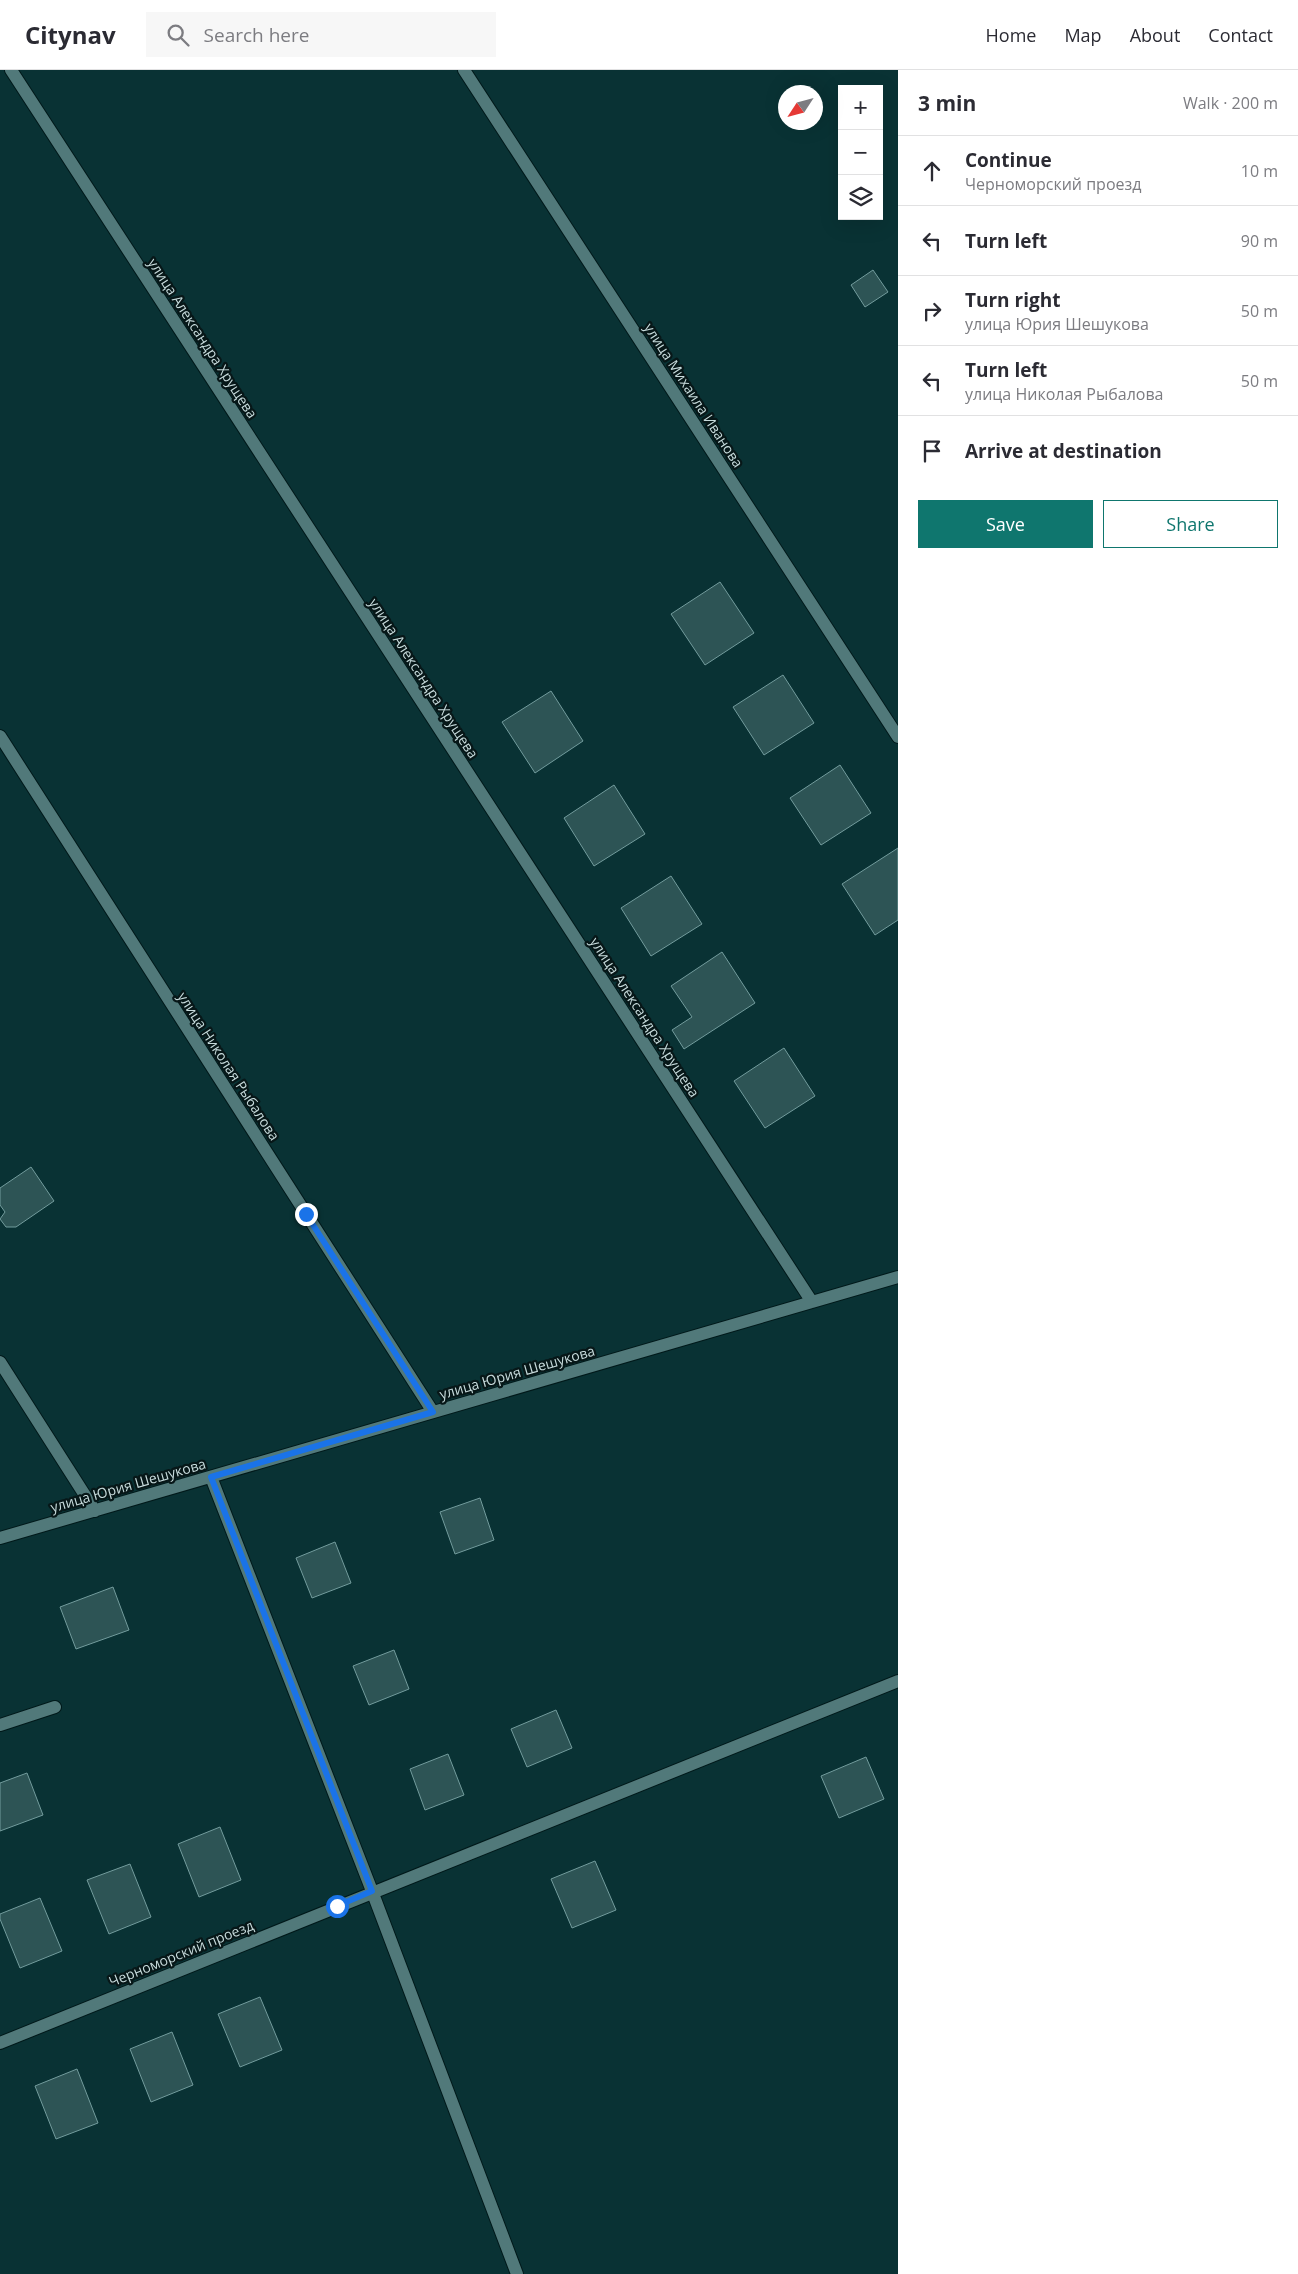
<!DOCTYPE html>
<html lang="en">
<head>
<meta charset="utf-8">
<style>
  body { margin:0; font-family:"Open Sans",sans-serif; background:#f7f7f7; color:#2b2b33 }
  .controls { position:absolute; right:15px; top:15px; display:grid; overflow:hidden; border-radius:0px; box-shadow:0 5px 20px #0002 }
  .controls button { width:45px; height:45px; display:grid; place-items:center; padding:0; border:0; border-bottom:1px solid #e1e1e2; background:#fff; color:#2b2b33; font:25px sans-serif }
  .compass { position:absolute; left:778px; top:15px; width:45px; height:45px; border-radius:50%; background:#fff; box-shadow:0 5px 20px #0002; rotate:234deg }
  .stop { position:absolute; width:15px; height:15px; margin:-11px; border:4px solid #1a73e8; border-radius:50%; background:#fff }
  .stop.end { background:#1a73e8; border-color:#fff; box-shadow:0 1px 5px #0008 }
  .list { margin:0; padding:0; list-style:none }
  h2 { display:flex; justify-content:space-between; align-items:center; height:65px; margin:0; padding:0 20px; font-size:21px }
  h2 small { font-size:16px; font-weight:400; color:#7c7c81 }
  .list li { display:grid; grid-template-columns:32px 1fr auto; gap:15px; align-items:center; box-sizing:border-box; height:70px; padding:0 20px; border-top:1px solid #e1e1e2 }
  .list b { display:block; font-size:19px; white-space:nowrap }
  .list p { margin:0; font-size:16px; white-space:nowrap; color:#7c7c81 }
  .list em { font-size:16px; font-style:normal; color:#7c7c81 }
  .actions { display:flex; gap:10px; padding:15px 20px }
  .actions a { flex:1; padding:11px 0; border:1px solid #0f766e; border-radius:0px; text-align:center; font-size:18px; color:#0f766e }
  .actions .main { background:#0f766e; color:#fff }
  .icon { flex:none; width:28px; height:28px; fill:none; stroke:currentColor; stroke-width:2; stroke-linecap:round; stroke-linejoin:round }
  .map { position:relative; flex:none; width:898px; height:2204px; overflow:hidden }
  header { display:flex; align-items:center; gap:30px; box-sizing:border-box; height:70px; padding:0 25px; background:#fff; border-bottom:1px solid #e1e1e2 }
  header strong { font-size:24px }
  nav { display:flex; gap:28px; margin-inline-start:auto; font-size:18px }
  .search { width:350px; height:45px; background:#f7f7f7; display:flex; align-items:center; gap:12px; box-sizing:border-box; padding:0 18px; border-radius:0px; color:#7c7c81; font-size:19px }
  main { display:flex }
  aside { flex:1; background:#fff }
  .map>svg:first-child { display:block }
</style>
</head>
<body>
<header>
<strong>Citynav</strong>
<div class="search"><svg class="icon" aria-label="search" viewBox="0 0 24 24"><circle cx="10" cy="10" r="6"/><path d="M15 15l6 6"/></svg>Search here</div>
<nav><a>Home</a><a>Map</a><a>About</a><a>Contact</a></nav>
</header>
<main>
<div class="map">
<svg width="898" height="2204" viewBox="0 0 898 2204">
  <rect width="100%" height="100%" fill="#093234"/>
  <path fill="#2d5455" stroke="#739c9d" d="M 873,200 L 888,222 L 865,237 L 851,215 Z
    M 720,512 L 754,563 L 705,595 L 671,544 Z
    M 783,605 L 814,653 L 764,685 L 733,637 Z
    M 551,621 L 583,671 L 535,703 L 502,652 Z
    M 840,695 L 871,743 L 821,775 L 790,728 Z
    M 614,715 L 645,764 L 594,796 L 564,748 Z
    M 898,778 L 898,850 L 875,865 L 842,814 Z
    M 671,806 L 702,854 L 651,886 L 621,838 Z
    M 722,882 L 755,933 L 684,979 L 672,960 L 692,947 L 671,916 Z
    M 784,978 L 815,1026 L 765,1058 L 734,1011 Z
    M 31,1097 L 54,1131 L 16,1157 L 6,1157 L 0,1149 L 5,1142 L 0,1135 L 0,1118 Z
    M 480,1428 L 494,1470 L 455,1484 L 440,1442 Z
    M 335,1472 L 351,1513 L 312,1528 L 296,1488 Z
    M 113,1517 L 129,1560 L 76,1579 L 60,1537 Z
    M 394,1580 L 409,1619 L 369,1635 L 353,1596 Z
    M 556,1640 L 572,1678 L 527,1697 L 511,1659 Z
    M 448,1684 L 464,1725 L 425,1740 L 410,1699 Z
    M 866,1687 L 884,1729 L 839,1748 L 821,1706 Z
    M 27,1703 L 43,1745 L 0,1761 L 0,1713 Z
    M 220,1757 L 241,1810 L 199,1827 L 178,1774 Z
    M 595,1791 L 616,1840 L 572,1858 L 551,1809 Z
    M 130,1794 L 151,1847 L 109,1864 L 87,1810 Z
    M 40,1828 L 62,1881 L 20,1898 L 0,1849 L 0,1844 Z
    M 260,1927 L 282,1980 L 240,1997 L 218,1944 Z
    M 172,1962 L 193,2015 L 151,2032 L 130,1979 Z
    M 77,1999 L 98,2053 L 56,2069 L 35,2016 Z"/>
  <g fill="none" stroke-linecap="round" stroke-linejoin="round">
    <defs>
      <path id="minor" d="M 11,0 L 812,1232
        M 464,0 L 898,667
        M 0,666 L 433,1342
        M 0,1292 L 95,1441
        M 211,1407 L 372,1821 L 517,2204
        M 0,1468 L 898,1207
        M 0,1655 L 55,1637
        M 0,1973 L 898,1611"/>
    </defs>
    <use href="#minor" stroke="#00191a" stroke-width="14"/>
    <use href="#minor" stroke="#51797a" stroke-width="12"/>
  </g>
  <g fill="none" stroke-linecap="round" stroke-linejoin="round">
    <path stroke="#1a73e8" stroke-width="6" d="M 306,1144 L 433,1342 L 211,1407 L 372,1821 L 337,1836"/>
  </g>
  <g text-anchor="middle" dominant-baseline="central" stroke-width="4.5" stroke-linejoin="round" paint-order="stroke">
    <g font-size="14" fill="#c7dbdc" stroke="#071718">
      <text transform="translate(203 268) rotate(57)">улица Александра Хрущева</text>
      <text transform="translate(694 325) rotate(57)">улица Михаила Иванова</text>
      <text transform="translate(424 608) rotate(57)">улица Александра Хрущева</text>
      <text transform="translate(645 947) rotate(57)">улица Александра Хрущева</text>
      <text transform="translate(229 996) rotate(57)">улица Николая Рыбалова</text>
      <text transform="translate(517 1302) rotate(-16)">улица Юрия Шешукова</text>
      <text transform="translate(128 1415) rotate(-16)">улица Юрия Шешукова</text>
      <text transform="translate(181 1883) rotate(-22)">Черноморский проезд</text>
    </g>
  </g>
</svg>
<div class="controls">
<button>+</button>
<button>−</button>
<button><svg class="icon" aria-label="layers" viewBox="0 0 24 24"><path d="M12 4l9 5-9 5-9-5zM3 14l9 5 9-5"/></svg></button>
</div>
<svg class="compass" viewBox="-18 -18 36 36"><path d="M0-13l5 13h-10z" fill="#e53935"/><path d="M0 13l5-13h-10z" fill="#7c7c81"/></svg>
<div class="stop" style="left:337px;top:1836px"></div>
<div class="stop end" style="left:306px;top:1144px"></div>
</div>
<aside>
<h2>3 min<small>Walk · 200 m</small></h2>
<ul class="list">
<li><svg class="icon" aria-label="ahead" viewBox="0 0 24 24"><path d="M12 20V5M6 11l6-6 6 6"/></svg><div><b>Continue</b><p>Черноморский проезд</p></div><em>10 m</em></li>
<li><svg class="icon" aria-label="left" viewBox="0 0 24 24"><path d="M17 20v-9H6M10 6l-5 5 5 5"/></svg><div><b>Turn left</b></div><em>90 m</em></li>
<li><svg class="icon" aria-label="right" viewBox="0 0 24 24"><path d="M7 20v-9h11M14 6l5 5-5 5"/></svg><div><b>Turn right</b><p>улица Юрия Шешукова</p></div><em>50 m</em></li>
<li><svg class="icon" aria-label="left" viewBox="0 0 24 24"><path d="M17 20v-9H6M10 6l-5 5 5 5"/></svg><div><b>Turn left</b><p>улица Николая Рыбалова</p></div><em>50 m</em></li>
<li><svg class="icon" aria-label="arrive" viewBox="0 0 24 24"><path d="M6 21V4h12l-3 4 3 4H6"/></svg><div><b>Arrive at destination</b></div></li>
</ul>
<div class="actions"><a class="main">Save</a><a>Share</a></div>
</aside>
</main>
</body>
</html>
